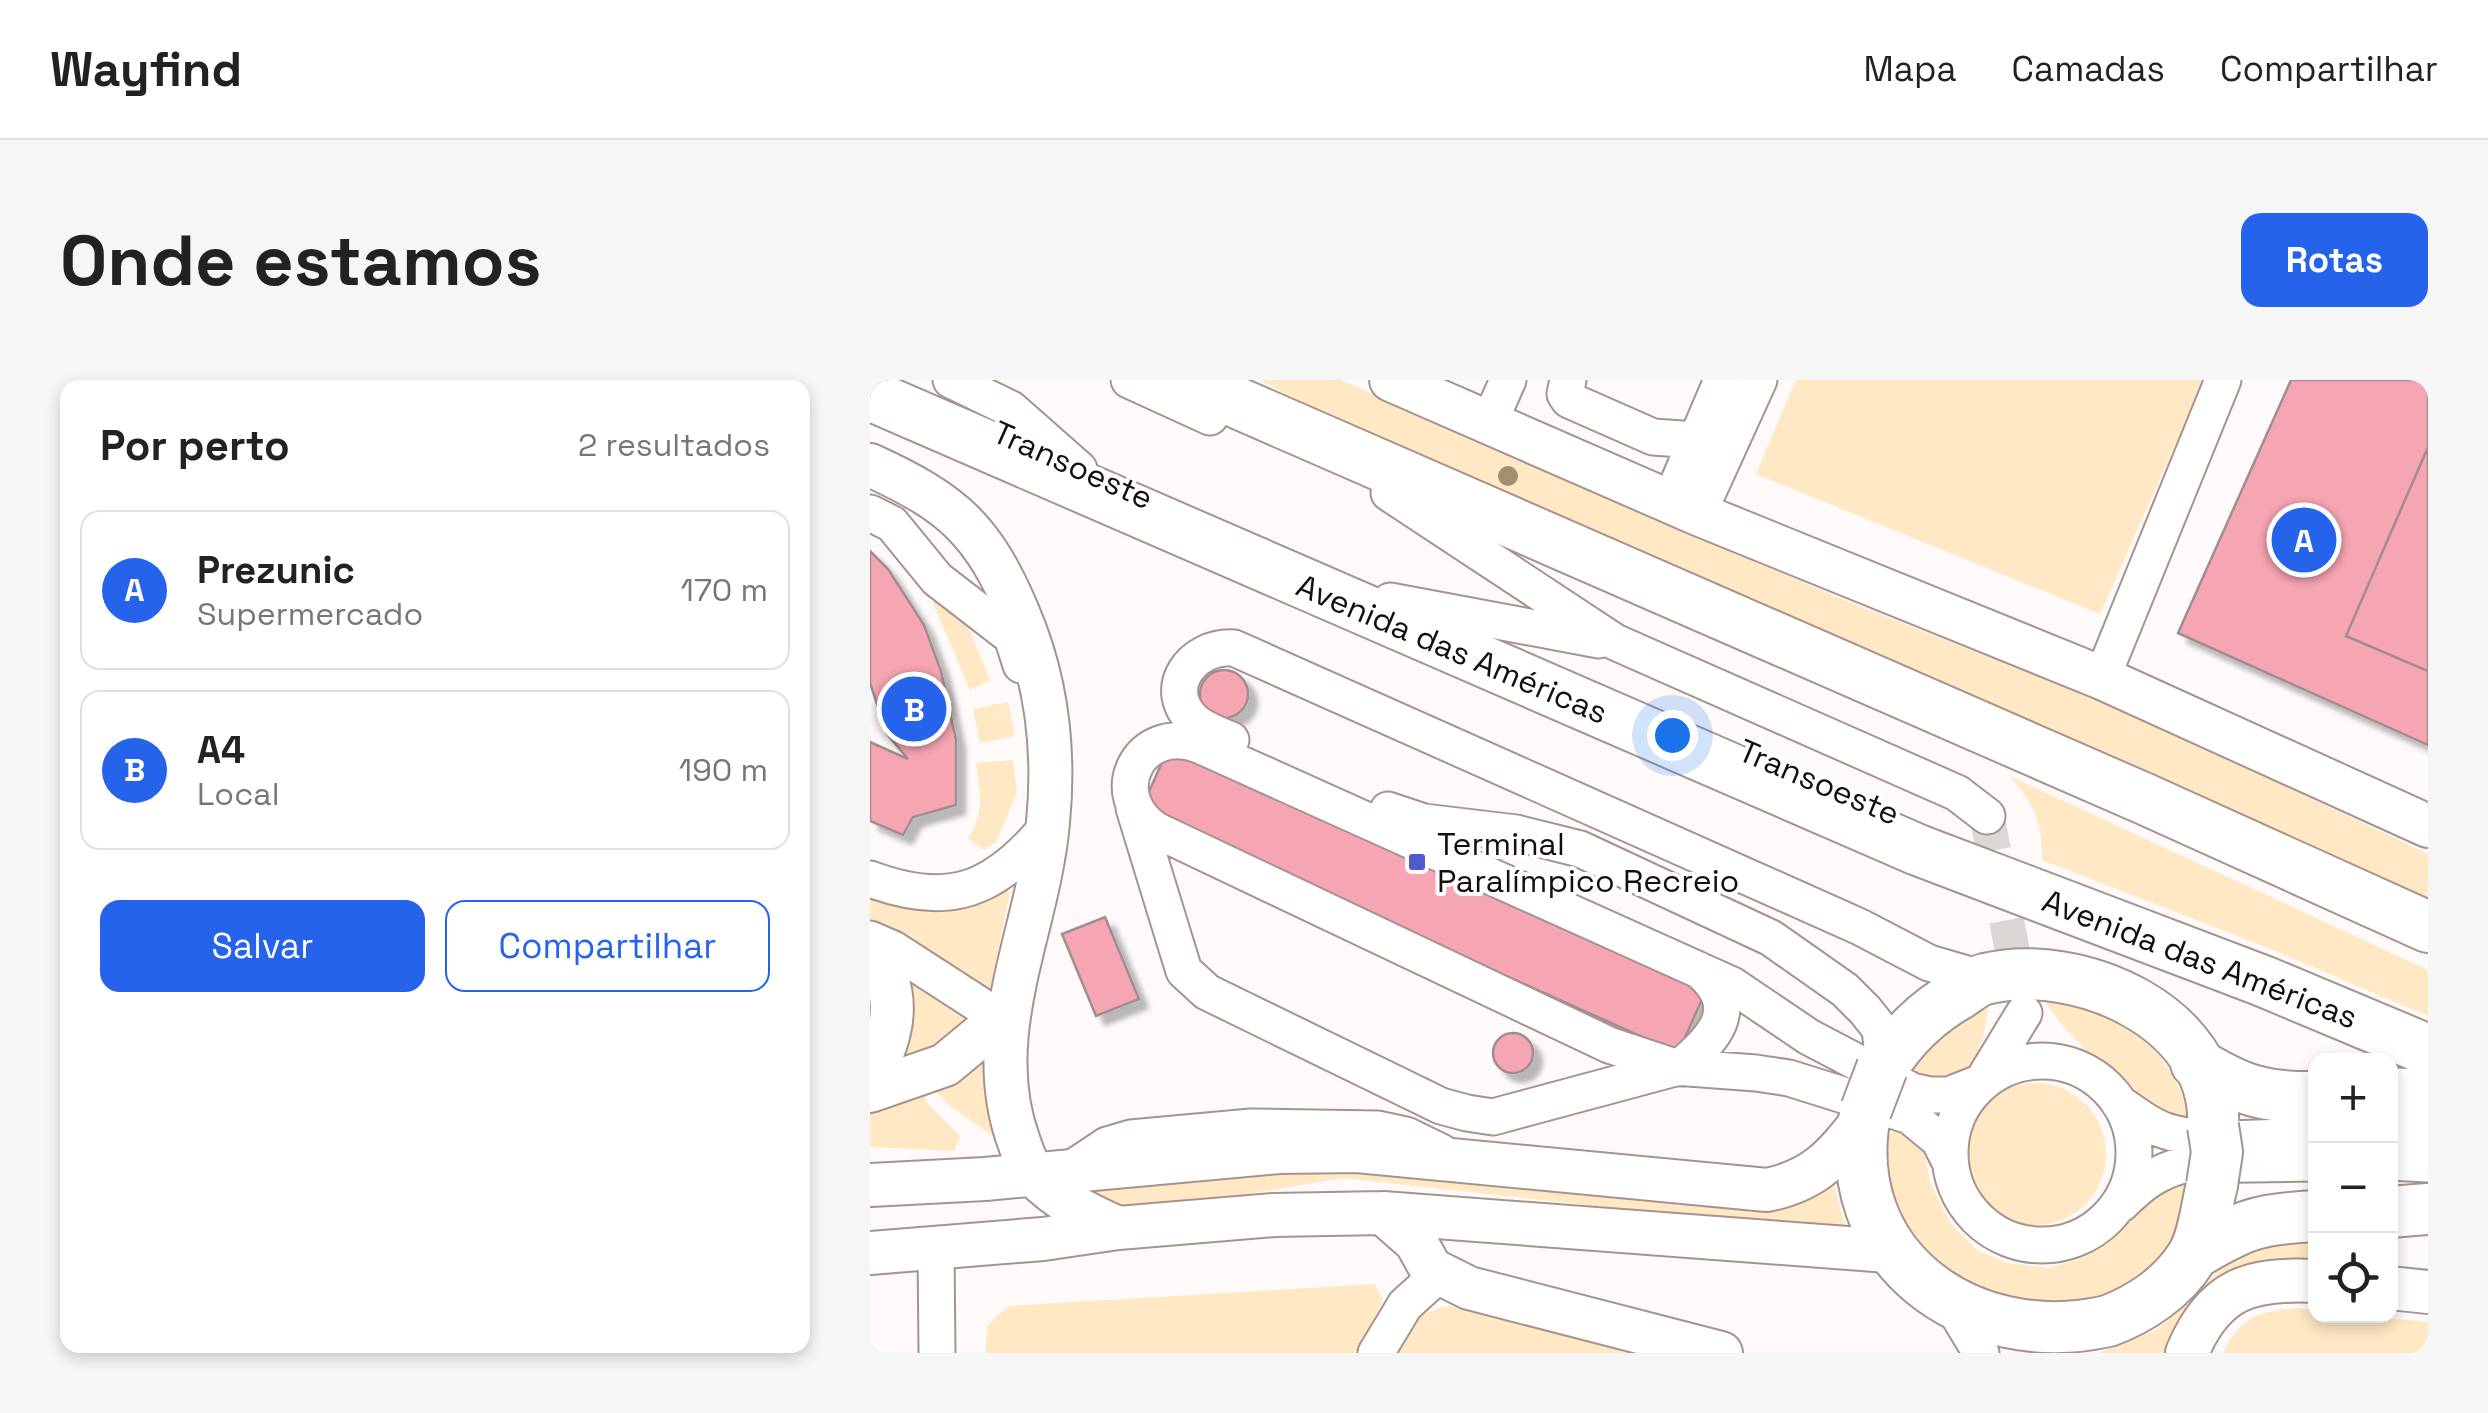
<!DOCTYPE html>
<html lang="pt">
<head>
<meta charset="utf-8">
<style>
  body { margin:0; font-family:"Space Grotesk",sans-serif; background:#f6f6f6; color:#222 }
  .controls { position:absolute; right:30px; bottom:30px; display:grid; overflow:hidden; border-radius:20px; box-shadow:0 5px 15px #0003 }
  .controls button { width:90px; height:90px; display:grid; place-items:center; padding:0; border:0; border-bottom:2px solid #e0e0e0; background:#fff; color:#222; font:50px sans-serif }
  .you { position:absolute; left:802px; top:355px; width:35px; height:35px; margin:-25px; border:8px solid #fff; border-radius:50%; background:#1a73e8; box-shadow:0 0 0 15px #1a73e833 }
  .badge { display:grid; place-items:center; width:65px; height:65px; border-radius:50%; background:#2563eb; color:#fff; font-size:32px; font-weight:700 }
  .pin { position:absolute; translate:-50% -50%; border:5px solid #fff; box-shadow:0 2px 10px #0006 }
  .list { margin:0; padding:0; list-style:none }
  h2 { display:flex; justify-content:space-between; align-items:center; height:130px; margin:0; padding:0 40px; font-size:42px }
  h2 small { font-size:32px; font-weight:400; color:#767676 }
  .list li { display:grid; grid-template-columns:65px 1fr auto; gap:30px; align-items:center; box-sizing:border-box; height:160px; margin:0 20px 20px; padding:0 20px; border:2px solid #e0e0e0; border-radius:20px }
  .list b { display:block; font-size:38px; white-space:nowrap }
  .list p { margin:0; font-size:32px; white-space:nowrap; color:#767676 }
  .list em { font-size:32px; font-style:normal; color:#767676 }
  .actions { display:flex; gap:20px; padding:30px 40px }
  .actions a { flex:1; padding:22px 0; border:2px solid #2563eb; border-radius:20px; text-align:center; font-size:35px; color:#2563eb }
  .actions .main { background:#2563eb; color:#fff }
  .icon { flex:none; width:55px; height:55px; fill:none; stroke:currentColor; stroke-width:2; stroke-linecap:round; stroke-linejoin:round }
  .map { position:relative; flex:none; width:1558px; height:973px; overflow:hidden; border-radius:20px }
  header { display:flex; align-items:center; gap:60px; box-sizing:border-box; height:140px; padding:0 50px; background:#fff; border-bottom:2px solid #e0e0e0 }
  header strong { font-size:48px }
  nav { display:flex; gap:55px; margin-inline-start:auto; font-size:35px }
  .intro { display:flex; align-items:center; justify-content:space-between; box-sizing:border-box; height:240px; padding:0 60px }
  h1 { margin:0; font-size:70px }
  .button { padding:25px 45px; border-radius:20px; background:#2563eb; color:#fff; font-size:35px; font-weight:700 }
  main { display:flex; gap:60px; padding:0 60px }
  aside { flex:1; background:#fff; border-radius:20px; box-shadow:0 5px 15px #0003 }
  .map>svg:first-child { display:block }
</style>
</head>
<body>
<header>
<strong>Wayfind</strong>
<nav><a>Mapa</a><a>Camadas</a><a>Compartilhar</a></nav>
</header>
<div class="intro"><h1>Onde estamos</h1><a class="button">Rotas</a></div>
<main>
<aside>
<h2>Por perto<small>2 resultados</small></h2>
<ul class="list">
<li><span class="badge">A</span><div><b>Prezunic</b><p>Supermercado</p></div><em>170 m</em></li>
<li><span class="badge">B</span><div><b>A4</b><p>Local</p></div><em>190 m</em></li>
</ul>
<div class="actions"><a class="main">Salvar</a><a>Compartilhar</a></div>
</aside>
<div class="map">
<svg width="1558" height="973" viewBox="0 0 1558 973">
  <defs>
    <filter id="shadow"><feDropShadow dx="9" dy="9" stdDeviation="2.5" flood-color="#0004"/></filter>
  </defs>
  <rect width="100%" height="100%" fill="#fefaf9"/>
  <path fill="#ffe8c3" d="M 390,0 L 471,0 L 974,220 L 1265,335 L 1558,474 L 1558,529 L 544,83 Z
    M 926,0 L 1334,0 L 1230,234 L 886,94 Z
    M 67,217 L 97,244 L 120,300 L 100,310 L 63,223 Z
    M 138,322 L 145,356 L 110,363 L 103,329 Z
    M 143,380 L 147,412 L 126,462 L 114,470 L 98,458 C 115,434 110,411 106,383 Z
    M 1140,396 L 1558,590 L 1558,636 L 1393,566 L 1172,480 C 1172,440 1164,426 1140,396 Z
    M 136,510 L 140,512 L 119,614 L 114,613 L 0,542 L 0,518 C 57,522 79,544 136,510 Z
    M 34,589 L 106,637 L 92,657 L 31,684 Z
    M 1180,621 C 1196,624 1212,626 1227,631 C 1274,647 1311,693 1319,741 C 1312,741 1303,741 1296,737 C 1260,717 1199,658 1176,623 Z
    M 1118,627 C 1114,659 1107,698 1068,697 C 1057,697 1047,698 1037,692 C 1061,664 1082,641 1118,627 Z
    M 118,678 L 130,761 L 80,726 L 60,705 Z
    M1094 774a71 71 0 1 1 142 0a71 71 0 1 1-142 0Z
    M 51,709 L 57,723 L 90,756 L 84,771 L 0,767 L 0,727 Z
    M 1032,746 L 1054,767 L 1060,803 L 1081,844 L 1107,870 L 1138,883 L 1178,888 L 1211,879 L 1237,864 L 1263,839 L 1277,819 L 1323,802 L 1322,828 L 1291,882 L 1276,897 L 1225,921 L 1171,929 L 1082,904 L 1037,850 L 1017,796 L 1015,758 Z
    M 448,781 L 963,800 L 977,854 L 474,798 L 305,826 L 256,830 L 212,815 L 212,802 Z
    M 1445,853 L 1445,891 L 1302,973 L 1228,973 L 1286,950 L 1314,928 L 1361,876 Z
    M 504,904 L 513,919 L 489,973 L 115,973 L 118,945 L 138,926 Z
    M 579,926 L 768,973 L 527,973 C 543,942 544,934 579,926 Z
    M 1428,928 L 1445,930 L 1446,936 L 1497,936 L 1558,942 L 1558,973 L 1353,973 C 1370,936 1390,931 1428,928 Z"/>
  <path fill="#f6a5b2" stroke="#a18c8f" stroke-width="2.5" filter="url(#shadow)" d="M 1421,0 L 1558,0 L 1558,67 L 1476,256 L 1558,291 L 1558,365 L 1308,253 Z
    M 1558,67 L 1558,291 L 1476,256 Z
    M 0,171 L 18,189 L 54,245 L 71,291 L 86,360 L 86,425 L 43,437 L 33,455 L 0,441 L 0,362 L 38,379 L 17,354 L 0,303 Z
    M330 314a24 24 0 1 1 48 0a24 24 0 1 1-48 0Z
    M 300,364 L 839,604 L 808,673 L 270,432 Z
    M 235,537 L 269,619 L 226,636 L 192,554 Z
    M623 673a20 20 0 1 1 40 0a20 20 0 1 1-40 0Z"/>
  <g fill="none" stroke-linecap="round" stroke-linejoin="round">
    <path stroke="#dbd7d5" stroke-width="35" stroke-dasharray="35 18" stroke-linecap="butt" d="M 1117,436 L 1151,617"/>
    <defs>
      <path id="minor" d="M 81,0 L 141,29 L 209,89
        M 259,0 L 340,37
        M 698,0 L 695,14 L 699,20 L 783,57 L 826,60
        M 619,43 L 638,0
        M 519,113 L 745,262 L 1087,413 L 1117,436
        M 800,122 L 852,0
        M 0,133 L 22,144 L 67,199 L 142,257 L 151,285
        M 828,134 L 889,0
        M 520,221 L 729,260
        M 1232,298 L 1353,0
        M 361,360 C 349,355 335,350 325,342 C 289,309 322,265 364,268 L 990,547 L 1059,583 L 1114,599
        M 264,428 L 314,591 L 337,612 L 571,726 L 597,733 L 623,737 L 805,688
        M 518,430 L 554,442 L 646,453 L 710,469 L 901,558 L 975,610 L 995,630 L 1010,649 L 1014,684
        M 0,499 C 80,529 125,510 178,446
        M 0,559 L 23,569 L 136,642
        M1080 773a92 92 0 1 1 184 0a92 92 0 1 1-184 0Z
        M 809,688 C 844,659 874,628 829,590
        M 1249,723 C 1264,733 1279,746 1296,751 C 1335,764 1404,757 1446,755
        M 1520,751 L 1558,750
        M 1080,782 L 1069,760 L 1040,736 L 919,698 L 886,693 L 805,687 L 739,665 L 286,450 C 233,415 269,343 329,365 L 862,605 L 939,657 L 1042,711 L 1060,715 L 1079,715 L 1112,702 L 1154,633
        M 1520,782 L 1558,784
        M 198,791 L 237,765 L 261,758 L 381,747 L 508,749 L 536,755 L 571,772
        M 1251,824 C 1270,805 1286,792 1313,785 L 1446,783
        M 66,869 L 67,971
        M 1088,935 L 1111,973
        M 506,973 L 535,925 L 568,895"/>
      <path id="major" d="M 521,0 L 828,134 L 1232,298 L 1558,446
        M 0,85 C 83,123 113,149 149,235 C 177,301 185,371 178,442 C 169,549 109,654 149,762 C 153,773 157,787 165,796 C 188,820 218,835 248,848
        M 0,568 C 33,611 25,654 0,698
        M 0,711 L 75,685 L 110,656 L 136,642
        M 0,805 L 115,799 L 409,772 L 487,771 L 897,810 C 946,800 964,777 994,739
        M 513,833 L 546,862 L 561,889 L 599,908 L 851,973
        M 0,873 L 173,859 L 248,848 L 404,835 L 513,833 L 1018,871
        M 1520,908 L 1558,912
        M 1317,973 C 1344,908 1380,898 1446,901"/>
      <path id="highway" d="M 315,0 L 1275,419 L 1558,547
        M 0,15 L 1048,470 L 1393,601 L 1558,670
        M 1326,683 C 1370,710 1393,718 1446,717
        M 1012,688 C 1033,656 1056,633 1089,614 C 1097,609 1106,601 1115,599 C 1208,576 1349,638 1343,746
        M 1520,714 L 1558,713
        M 996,730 C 965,875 1097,973 1238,941 C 1270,929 1302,908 1321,878 C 1334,858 1336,827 1342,805
        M 1520,832 L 1558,829
        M 1325,873 C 1374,844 1388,839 1446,836"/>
    </defs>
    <use href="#minor" stroke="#a7938e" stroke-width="39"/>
    <use href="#major" stroke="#a7938e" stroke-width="46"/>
    <use href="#highway" stroke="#a7938e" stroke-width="54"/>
    <use href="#minor" stroke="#fff" stroke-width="35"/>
    <use href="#major" stroke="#fff" stroke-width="42"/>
    <use href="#highway" stroke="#fff" stroke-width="50"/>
    <defs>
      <path id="highway-bridge" d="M 996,730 L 1012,688
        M 1342,805 L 1347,772 L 1343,746"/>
    </defs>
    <use href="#highway-bridge" stroke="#a7938e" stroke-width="54" stroke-linecap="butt"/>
    <use href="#highway-bridge" stroke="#fff" stroke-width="50"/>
  </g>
  <circle fill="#a09070" cx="638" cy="96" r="10"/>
  <rect fill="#4e5acf" stroke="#fff" stroke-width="4" x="537" y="472" width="20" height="20" rx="5"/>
  <g text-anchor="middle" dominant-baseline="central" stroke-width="8" stroke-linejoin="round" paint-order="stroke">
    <g font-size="32" fill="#150e0c" stroke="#fff">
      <text transform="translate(203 85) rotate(24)">Transoeste</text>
      <text transform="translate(582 269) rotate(23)">Avenida das Américas</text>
      <text transform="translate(949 402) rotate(23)">Transoeste</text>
      <text transform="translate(1330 579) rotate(21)">Avenida das Américas</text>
    </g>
    <g font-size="32" fill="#150e0c" stroke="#fff" text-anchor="start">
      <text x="567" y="464">Terminal<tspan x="567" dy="37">Paralímpico Recreio</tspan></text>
    </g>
  </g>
</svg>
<div class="controls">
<button>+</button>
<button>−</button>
<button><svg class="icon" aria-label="locate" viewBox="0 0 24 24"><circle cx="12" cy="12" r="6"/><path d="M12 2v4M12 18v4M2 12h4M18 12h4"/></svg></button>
</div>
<div class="you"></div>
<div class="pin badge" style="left:1434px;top:160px">A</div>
<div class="pin badge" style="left:44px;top:329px">B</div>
</div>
</main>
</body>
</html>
